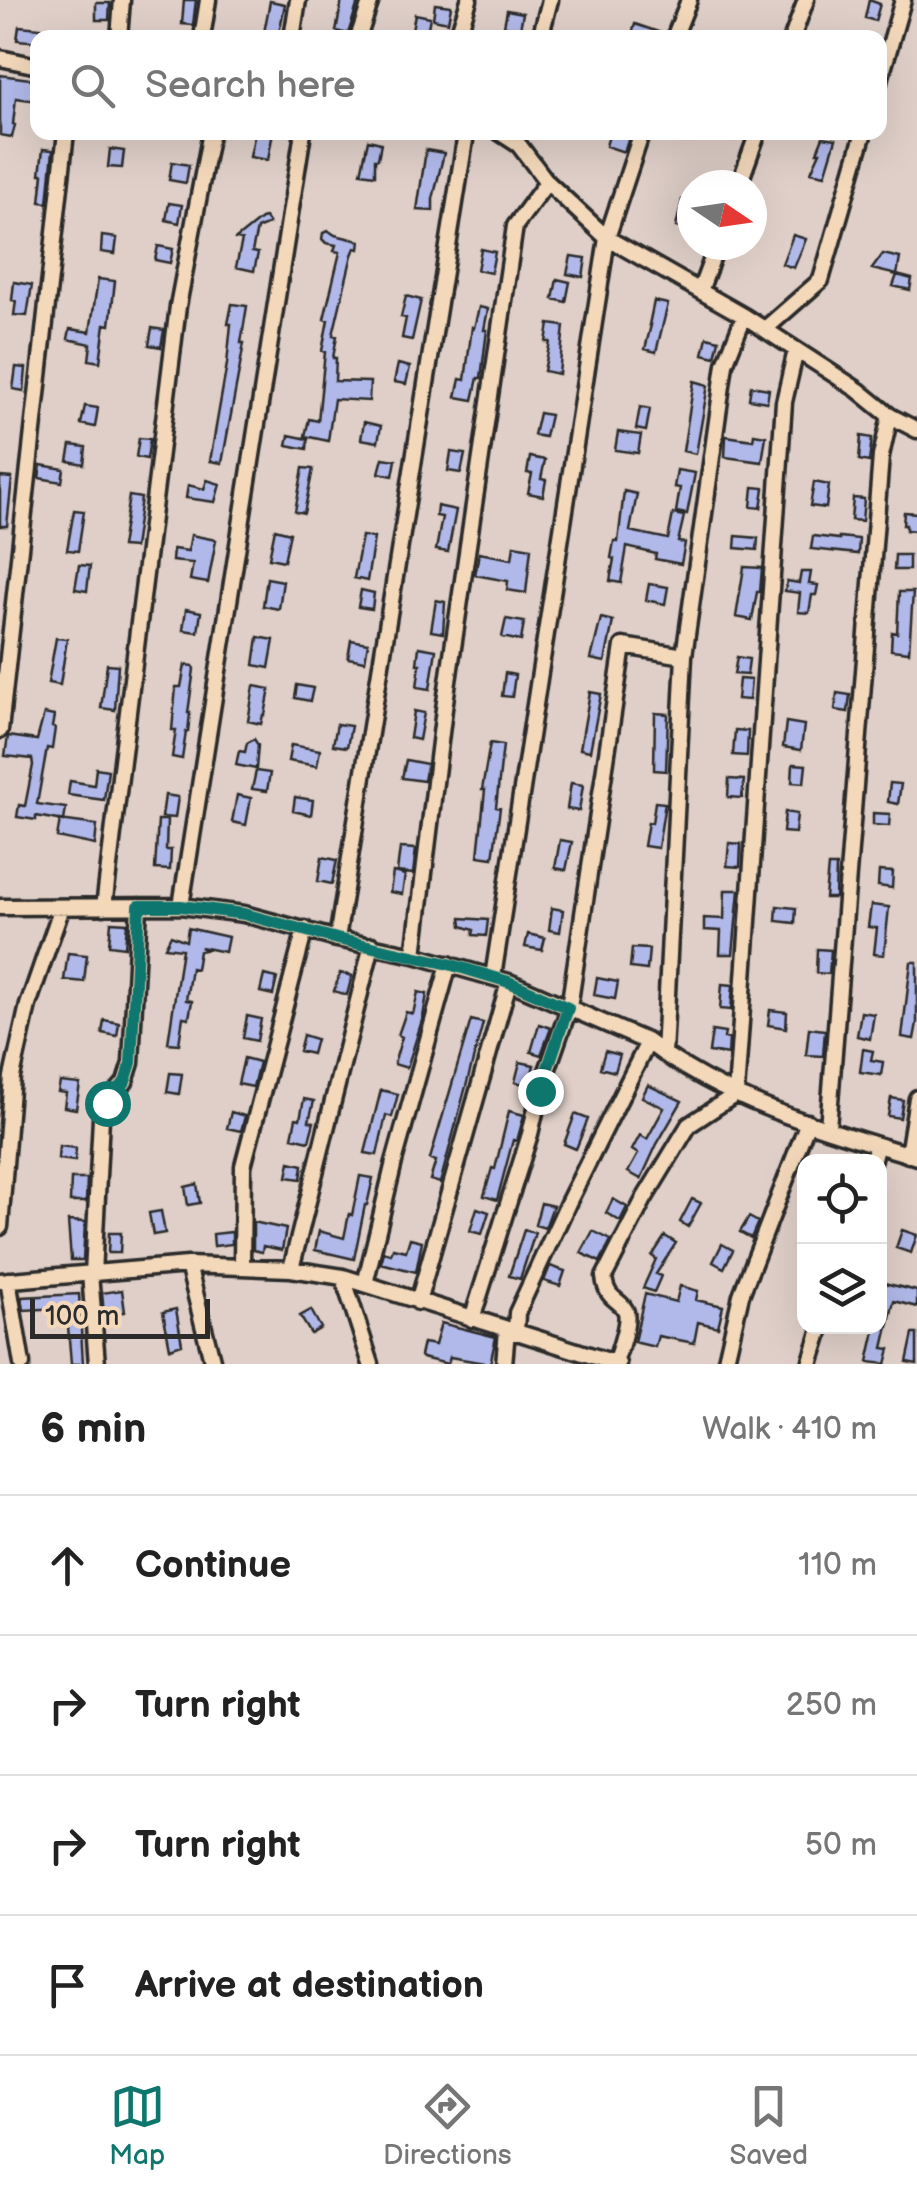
<!DOCTYPE html>
<html lang="en">
<head>
<meta charset="utf-8">
<style>
  body { margin:0; font-family:"Balsamiq Sans",sans-serif; background:#f2f2f2; color:#222 }
  .controls { position:absolute; right:30px; bottom:30px; display:grid; overflow:hidden; border-radius:20px; box-shadow:0 10px 40px #0002 }
  .controls button { width:90px; height:90px; display:grid; place-items:center; padding:0; border:0; border-bottom:2px solid #e0e0e0; background:#fff; color:#222; font:50px sans-serif }
  .compass { position:absolute; left:677px; top:170px; width:90px; height:90px; border-radius:50%; background:#fff; box-shadow:0 10px 40px #0002; rotate:103deg }
  .scale { position:absolute; left:30px; bottom:25px; width:180px; box-sizing:border-box; padding-left:10px; border:5px solid #2b2b2b; border-top:0; font-size:28px; line-height:35px; white-space:nowrap; color:#2b2b2b; -webkit-text-stroke:8px #f3d8ba; paint-order:stroke }
  .stop { position:absolute; width:30px; height:30px; margin:-22px; border:8px solid #0f766e; border-radius:50%; background:#fff }
  .stop.end { background:#0f766e; border-color:#fff; box-shadow:0 2px 10px #0008 }
  .list { margin:0; padding:0; list-style:none }
  h2 { display:flex; justify-content:space-between; align-items:center; height:130px; margin:0; padding:0 40px; font-size:42px }
  h2 small { font-size:32px; font-weight:400; color:#767676 }
  .list li { display:grid; grid-template-columns:65px 1fr auto; gap:30px; align-items:center; box-sizing:border-box; height:140px; padding:0 40px; border-top:2px solid #e0e0e0 }
  .list b { display:block; font-size:38px; white-space:nowrap }
  .list em { font-size:32px; font-style:normal; color:#767676 }
  .icon { flex:none; width:55px; height:55px; fill:none; stroke:currentColor; stroke-width:2; stroke-linecap:round; stroke-linejoin:round }
  .map { position:relative; flex:none; width:917px; height:1364px; overflow:hidden }
  .search { position:absolute; background:#fff; box-shadow:0 10px 40px #0002; left:30px; right:30px; top:30px; height:110px; display:flex; align-items:center; gap:25px; box-sizing:border-box; padding:0 35px; border-radius:20px; color:#767676; font-size:38px }
  .sheet { height:690px; background:#fff }
  nav { display:flex; justify-content:space-around; align-items:center; box-sizing:border-box; height:140px; border-top:2px solid #e0e0e0; background:#fff; font-size:28px; color:#767676 }
  nav a { display:grid; justify-items:center; gap:5px }
  nav .on { color:#0f766e }
  .map>svg:first-child { display:block }
</style>
</head>
<body>
<div class="map">
<svg width="917" height="1364" viewBox="0 0 917 1364">
  <rect width="100%" height="100%" fill="#dfcfc8"/>
  <filter id="ink" filterUnits="userSpaceOnUse"><feTurbulence type="fractalNoise" baseFrequency=".01" numOctaves="2"/><feDisplacementMap in="SourceGraphic" scale="20" xChannelSelector="R" yChannelSelector="G"/><feConvolveMatrix kernelMatrix="1 2 1 2 8 2 1 2 1" color-interpolation-filters="sRGB"/></filter>
  <g filter="url(#ink)">
    <path fill="#b1b9ea" stroke="#2b2b2b" stroke-width="2.5" d="M 184,0 L 196,0 L 193,25 L 182,24 Z
      M 342,0 L 358,2 L 348,34 L 336,31 Z
      M 869,0 L 880,4 L 875,21 L 865,18 Z
      M 270,1 L 285,4 L 278,38 L 263,38 Z
      M 96,3 L 110,3 L 109,20 L 96,20 Z
      M 435,4 L 451,6 L 448,22 L 433,19 Z
      M 507,10 L 523,13 L 520,29 L 504,26 Z
      M 415,14 L 430,17 L 427,33 L 412,30 Z
      M 635,24 L 664,34 L 664,38 L 631,38 Z
      M 19,26 L 41,28 L 38,42 L 17,40 Z
      M 0,75 L 38,80 L 38,101 L 16,98 L 13,124 L 15,125 L 12,137 L 0,135 Z
      M 255,132 L 273,132 L 268,160 L 250,157 Z
      M 610,132 L 629,138 L 624,152 L 606,146 Z
      M 823,137 L 836,139 L 825,175 L 811,172 L 820,152 L 817,152 Z
      M 368,140 L 381,143 L 378,159 L 375,159 L 375,175 L 361,173 Z
      M 43,149 L 53,150 L 48,203 L 40,202 L 43,174 L 40,174 Z
      M 110,149 L 124,151 L 122,168 L 108,167 Z
      M 426,150 L 444,153 L 433,199 L 433,211 L 417,210 Z
      M 172,162 L 189,165 L 186,183 L 169,180 Z
      M 682,200 L 692,204 L 690,230 L 676,227 Z
      M 169,203 L 182,205 L 179,223 L 166,220 Z
      M 265,218 L 269,224 L 257,229 L 252,252 L 258,253 L 254,271 L 236,267 L 242,240 L 236,239 L 261,219 Z
      M 329,231 L 335,235 L 360,241 L 359,249 L 355,248 L 352,255 L 333,335 L 337,336 L 333,358 L 336,358 L 335,381 L 370,382 L 369,401 L 334,399 L 328,441 L 305,436 L 309,419 L 318,421 L 325,352 L 322,351 L 328,320 L 324,319 L 340,252 L 334,251 L 336,245 L 326,243 L 322,239 L 323,233 Z
      M 793,235 L 806,239 L 794,268 L 782,264 Z
      M 102,236 L 117,238 L 115,254 L 101,252 Z
      M 158,246 L 173,249 L 170,263 L 155,260 Z
      M 481,249 L 495,252 L 491,273 L 477,270 Z
      M 883,254 L 900,258 L 897,275 L 872,269 Z
      M 571,256 L 586,258 L 583,277 L 567,274 Z
      M 897,275 L 912,279 L 910,290 L 893,286 Z
      M 98,279 L 115,281 L 110,325 L 105,324 L 100,362 L 89,360 L 91,344 L 68,339 L 70,329 L 90,332 Z
      M 557,279 L 570,282 L 566,302 L 553,299 Z
      M 14,282 L 32,285 L 27,316 L 14,315 L 16,301 L 12,300 Z
      M 406,296 L 421,300 L 412,340 L 402,338 L 406,318 L 401,317 Z
      M 654,301 L 668,304 L 656,352 L 645,349 L 651,325 L 649,325 Z
      M 232,304 L 247,306 L 241,343 L 244,343 L 240,366 L 222,463 L 210,461 L 227,364 L 231,324 L 228,324 Z
      M 479,307 L 488,309 L 484,330 L 487,330 L 481,378 L 478,378 L 473,400 L 456,397 L 460,379 L 465,380 L 472,327 L 474,328 Z
      M 549,324 L 564,326 L 559,374 L 544,371 L 550,342 L 546,342 Z
      M 152,328 L 164,330 L 161,347 L 149,345 Z
      M 707,337 L 719,340 L 715,357 L 703,354 Z
      M 398,364 L 410,367 L 406,384 L 394,382 Z
      M 16,367 L 26,368 L 24,391 L 13,389 Z
      M 694,381 L 708,385 L 696,454 L 683,451 Z
      M 751,386 L 769,389 L 767,402 L 749,399 Z
      M 85,406 L 98,408 L 95,427 L 81,424 Z
      M 640,407 L 650,409 L 646,431 L 636,429 Z
      M 539,413 L 550,415 L 545,437 L 534,435 Z
      M 364,422 L 381,426 L 378,442 L 361,439 Z
      M 618,432 L 641,435 L 638,453 L 615,450 Z
      M 754,434 L 766,436 L 762,462 L 725,457 L 726,436 L 753,440 Z
      M 289,435 L 308,439 L 307,449 L 287,445 Z
      M 861,436 L 872,438 L 869,462 L 859,460 Z
      M 139,438 L 150,439 L 147,459 L 136,457 Z
      M 71,445 L 86,447 L 84,464 L 68,461 Z
      M 451,452 L 465,454 L 461,473 L 448,471 Z
      M 530,457 L 545,460 L 541,479 L 546,480 L 543,496 L 528,493 L 532,474 L 527,473 Z
      M 383,458 L 396,460 L 393,476 L 379,473 Z
      M 41,465 L 64,469 L 62,482 L 39,478 Z
      M 303,468 L 313,469 L 304,513 L 295,511 Z
      M 677,470 L 695,473 L 687,514 L 676,512 L 680,488 L 674,487 Z
      M 0,477 L 12,478 L 7,526 L 0,526 Z
      M 207,480 L 220,484 L 215,502 L 186,498 L 188,485 L 204,489 Z
      M 814,482 L 829,485 L 826,508 L 810,506 Z
      M 753,487 L 764,488 L 761,508 L 751,507 Z
      M 624,491 L 637,494 L 630,531 L 668,539 L 673,514 L 684,516 L 678,542 L 685,543 L 681,564 L 655,559 L 656,554 L 627,547 L 621,583 L 610,581 L 614,559 L 611,558 L 614,541 L 618,542 Z
      M 129,496 L 141,498 L 134,548 L 121,547 Z
      M 853,498 L 864,499 L 862,521 L 851,520 Z
      M 437,506 L 456,510 L 448,552 L 436,550 L 442,517 L 436,516 Z
      M 74,510 L 84,511 L 78,551 L 67,550 Z
      M 904,512 L 917,513 L 917,531 L 906,530 L 906,525 L 903,525 Z
      M 275,529 L 290,533 L 284,561 L 269,558 Z
      M 191,535 L 216,540 L 208,583 L 190,580 L 193,563 L 172,561 L 173,549 L 188,551 Z
      M 362,536 L 374,538 L 367,581 L 354,578 Z
      M 736,536 L 758,538 L 757,550 L 735,548 Z
      M 813,536 L 839,539 L 839,537 L 859,539 L 858,554 L 811,549 Z
      M 514,545 L 531,548 L 526,593 L 507,590 L 508,581 L 475,575 L 479,553 L 512,559 Z
      M 895,555 L 909,555 L 909,570 L 894,570 Z
      M 79,565 L 90,566 L 87,591 L 75,589 Z
      M 744,567 L 762,568 L 760,592 L 757,592 L 752,620 L 736,617 Z
      M 801,572 L 811,572 L 809,584 L 818,585 L 816,595 L 812,595 L 809,613 L 798,612 L 800,593 L 785,591 L 787,581 L 799,583 Z
      M 267,578 L 283,581 L 279,609 L 263,606 Z
      M 649,584 L 668,587 L 665,604 L 646,600 Z
      M 361,590 L 374,593 L 372,609 L 358,607 Z
      M 899,592 L 913,592 L 909,652 L 891,650 L 892,632 L 897,633 Z
      M 436,600 L 445,602 L 443,633 L 431,631 Z
      M 186,609 L 201,612 L 198,632 L 183,630 Z
      M 601,618 L 613,621 L 605,662 L 591,659 Z
      M 506,619 L 524,622 L 521,641 L 502,637 Z
      M 258,637 L 274,640 L 269,668 L 254,665 Z
      M 56,638 L 67,639 L 60,685 L 48,683 Z
      M 351,640 L 368,643 L 365,661 L 348,658 Z
      M 419,647 L 436,650 L 430,689 L 417,687 L 420,664 L 417,664 Z
      M 737,657 L 749,659 L 747,675 L 734,674 Z
      M 107,664 L 118,665 L 115,710 L 101,708 Z
      M 185,665 L 193,666 L 194,669 L 188,713 L 190,713 L 188,732 L 186,732 L 182,759 L 172,757 L 176,730 L 172,730 L 176,687 L 181,687 Z
      M 505,673 L 515,675 L 512,697 L 502,696 Z
      M 739,679 L 751,680 L 749,700 L 737,699 Z
      M 297,685 L 313,688 L 310,701 L 295,698 Z
      M 254,686 L 270,689 L 265,715 L 263,715 L 261,724 L 248,721 Z
      M 590,692 L 601,694 L 590,751 L 580,749 Z
      M 837,693 L 850,695 L 848,712 L 835,710 Z
      M 414,711 L 424,713 L 419,740 L 410,738 Z
      M 655,713 L 668,714 L 666,771 L 654,770 Z
      M 44,714 L 54,716 L 52,727 L 55,728 L 52,749 L 47,748 L 37,804 L 66,808 L 64,821 L 36,816 L 36,820 L 17,817 L 19,805 L 25,806 L 33,765 L 32,759 L 5,756 L 8,736 L 37,740 Z
      M 786,722 L 804,725 L 801,750 L 783,747 Z
      M 337,724 L 351,726 L 347,747 L 333,745 Z
      M 735,730 L 748,731 L 747,756 L 733,755 Z
      M 254,739 L 258,745 L 256,769 L 236,765 L 239,751 L 245,752 L 247,743 Z
      M 490,743 L 503,745 L 496,807 L 500,808 L 493,858 L 478,856 L 485,790 L 482,790 Z
      M 291,745 L 320,750 L 317,766 L 288,761 Z
      M 406,760 L 427,764 L 424,781 L 402,778 Z
      M 793,764 L 806,765 L 804,783 L 792,782 Z
      M 96,768 L 108,770 L 104,800 L 68,795 L 70,781 L 94,785 Z
      M 256,771 L 270,773 L 267,791 L 252,789 Z
      M 729,779 L 744,780 L 742,798 L 728,797 Z
      M 571,783 L 583,785 L 579,811 L 567,809 Z
      M 890,783 L 901,784 L 898,804 L 888,802 Z
      M 165,795 L 178,797 L 175,818 L 162,817 Z
      M 237,795 L 251,798 L 246,825 L 232,822 Z
      M 295,797 L 313,800 L 311,815 L 293,811 Z
      M 655,802 L 665,803 L 658,848 L 644,846 L 648,822 L 652,823 Z
      M 785,812 L 797,814 L 795,833 L 783,832 Z
      M 873,813 L 890,814 L 889,826 L 873,825 Z
      M 60,820 L 97,825 L 95,845 L 57,837 Z
      M 158,820 L 167,820 L 166,850 L 171,850 L 170,870 L 155,869 Z
      M 560,840 L 572,842 L 566,870 L 555,868 Z
      M 729,843 L 741,844 L 740,867 L 727,866 Z
      M 400,848 L 416,849 L 413,874 L 397,872 Z
      M 322,857 L 337,860 L 332,884 L 318,881 Z
      M 828,866 L 836,866 L 835,898 L 825,898 Z
      M 879,871 L 893,872 L 892,888 L 878,886 Z
      M 393,872 L 405,875 L 402,894 L 390,892 Z
      M 725,890 L 739,890 L 733,954 L 720,954 L 721,931 L 704,930 L 704,918 L 724,919 Z
      M 871,905 L 889,907 L 884,955 L 874,954 L 877,928 L 868,927 Z
      M 777,906 L 796,908 L 795,923 L 776,921 Z
      M 552,908 L 563,910 L 560,932 L 549,930 Z
      M 461,918 L 488,920 L 486,936 L 473,935 L 474,930 L 462,926 Z
      M 111,922 L 127,923 L 125,947 L 109,945 Z
      M 188,928 L 228,937 L 225,952 L 200,947 L 204,950 L 199,951 L 196,969 L 191,968 L 186,1000 L 192,1001 L 189,1018 L 183,1017 L 179,1044 L 168,1043 L 182,949 L 165,947 L 171,935 L 186,941 Z
      M 528,934 L 545,938 L 542,950 L 525,947 Z
      M 632,948 L 649,949 L 647,970 L 630,968 Z
      M 817,949 L 831,950 L 829,974 L 816,973 Z
      M 68,953 L 87,955 L 84,982 L 64,980 Z
      M 911,962 L 917,962 L 917,1023 L 914,1039 L 902,1037 Z
      M 340,973 L 352,976 L 347,995 L 334,991 Z
      M 264,975 L 277,978 L 273,995 L 260,992 Z
      M 597,978 L 618,982 L 615,999 L 594,995 Z
      M 722,984 L 733,985 L 731,1010 L 720,1009 Z
      M 418,992 L 427,994 L 423,1017 L 407,1068 L 394,1064 L 402,1037 L 398,1035 L 406,1012 L 413,1014 Z
      M 770,1010 L 787,1012 L 786,1028 L 768,1025 Z
      M 861,1012 L 874,1014 L 870,1039 L 857,1036 Z
      M 247,1016 L 261,1019 L 257,1041 L 243,1038 Z
      M 104,1020 L 119,1023 L 117,1036 L 102,1033 Z
      M 471,1020 L 483,1023 L 440,1183 L 430,1180 L 436,1161 L 430,1159 Z
      M 539,1024 L 551,1028 L 541,1055 L 531,1052 Z
      M 809,1028 L 825,1030 L 823,1056 L 806,1055 Z
      M 712,1031 L 725,1033 L 724,1038 L 729,1039 L 728,1055 L 709,1052 Z
      M 303,1035 L 316,1039 L 312,1054 L 299,1051 Z
      M 863,1049 L 873,1051 L 871,1060 L 883,1062 L 881,1075 L 860,1072 Z
      M 605,1051 L 620,1055 L 615,1072 L 600,1068 Z
      M 244,1058 L 259,1062 L 253,1087 L 238,1084 Z
      M 520,1062 L 534,1065 L 529,1085 L 515,1082 Z
      M 170,1073 L 182,1074 L 179,1094 L 167,1092 Z
      M 60,1082 L 80,1084 L 76,1109 L 64,1107 L 66,1093 L 58,1092 Z
      M 648,1085 L 682,1101 L 657,1144 L 641,1179 L 628,1172 L 638,1154 L 632,1150 L 640,1135 L 647,1139 L 664,1108 L 642,1097 Z
      M 381,1090 L 398,1094 L 392,1117 L 386,1115 L 377,1155 L 365,1153 Z
      M 891,1098 L 903,1100 L 900,1118 L 888,1116 Z
      M 304,1099 L 314,1101 L 309,1121 L 314,1122 L 309,1141 L 292,1137 L 296,1118 L 300,1119 Z
      M 509,1111 L 524,1115 L 517,1141 L 513,1140 L 497,1200 L 484,1196 L 492,1168 L 495,1169 Z
      M 231,1112 L 245,1116 L 241,1131 L 227,1128 Z
      M 575,1114 L 588,1119 L 576,1149 L 564,1144 Z
      M 59,1146 L 76,1148 L 75,1161 L 58,1159 Z
      M 290,1162 L 303,1165 L 301,1179 L 287,1177 Z
      M 360,1176 L 373,1178 L 367,1205 L 365,1205 L 354,1259 L 315,1250 L 319,1231 L 344,1238 L 349,1214 L 352,1215 Z
      M 71,1179 L 87,1179 L 86,1202 L 70,1202 Z
      M 197,1184 L 200,1203 L 188,1205 L 185,1187 Z
      M 613,1199 L 627,1207 L 620,1221 L 606,1213 Z
      M 692,1199 L 701,1203 L 688,1227 L 680,1222 Z
      M 541,1203 L 553,1206 L 545,1228 L 535,1225 Z
      M 477,1208 L 489,1212 L 482,1234 L 470,1231 Z
      M 161,1211 L 165,1233 L 153,1235 L 149,1213 Z
      M 749,1217 L 758,1222 L 751,1238 L 740,1232 Z
      M 68,1221 L 85,1222 L 83,1260 L 71,1260 Z
      M 253,1222 L 286,1229 L 282,1250 L 263,1246 L 262,1252 L 253,1250 Z
      M 524,1230 L 535,1233 L 520,1279 L 509,1276 Z
      M 902,1230 L 917,1235 L 911,1253 L 896,1248 Z
      M 593,1231 L 611,1240 L 600,1262 L 581,1253 Z
      M 232,1232 L 232,1244 L 214,1246 L 213,1234 Z
      M 109,1233 L 121,1233 L 120,1253 L 108,1253 Z
      M 665,1236 L 676,1243 L 656,1274 L 661,1276 L 654,1292 L 643,1288 L 656,1259 L 652,1256 Z
      M 410,1238 L 422,1241 L 416,1272 L 381,1263 L 384,1252 L 391,1254 L 393,1248 L 406,1251 Z
      M 722,1244 L 733,1250 L 724,1268 L 713,1262 Z
      M 550,1266 L 565,1271 L 560,1286 L 544,1281 Z
      M 880,1282 L 917,1291 L 917,1307 L 894,1301 L 883,1348 L 890,1349 L 886,1364 L 868,1362 L 876,1326 L 880,1326 L 883,1299 L 880,1298 Z
      M 680,1286 L 698,1291 L 696,1300 L 723,1306 L 718,1327 L 698,1322 L 694,1343 L 658,1336 L 655,1347 L 634,1342 L 645,1294 L 676,1302 Z
      M 122,1290 L 125,1312 L 104,1314 L 102,1293 Z
      M 79,1294 L 83,1364 L 71,1364 L 68,1326 L 61,1326 L 61,1308 L 24,1310 L 22,1297 Z
      M 176,1309 L 182,1344 L 170,1348 L 163,1312 Z
      M 311,1310 L 321,1328 L 311,1334 L 300,1316 Z
      M 441,1323 L 496,1337 L 490,1364 L 450,1357 L 448,1364 L 422,1358 L 420,1356 L 423,1343 L 435,1345 Z
      M 913,1334 L 917,1334 L 917,1364 L 907,1362 Z"/>
    <g fill="none" stroke-linecap="round" stroke-linejoin="round">
      <defs>
        <path id="minor" d="M 119,38 L 122,0
          M 202,38 L 208,0
          M 292,38 L 298,0
          M 358,38 L 371,0
          M 457,38 L 469,0
          M 540,38 L 550,0
          M 674,38 L 689,0
          M 792,38 L 806,0
          M 0,58 L 38,66
          M 880,80 L 903,0
          M 499,132 L 519,145 L 547,182 L 607,238 L 744,316 L 858,390 L 890,416 L 917,430
          M 739,185 L 758,132
          M 700,291 L 717,245
          M 765,329 L 821,280 L 864,132
          M 0,730 L 66,132
          M 181,906 L 303,132
          M 0,907 L 181,906 L 244,914 L 337,939 L 414,955 L 509,982 L 648,1042 C 725,1102 826,1130 917,1157
          M 104,907 L 178,306 L 211,132
          M 337,939 L 466,134
          M 414,955 L 444,709 L 515,226 L 547,182
          M 493,977 L 607,238 L 642,132
          M 664,1054 L 684,656 L 725,364 L 744,316
          M 828,1128 L 881,456 L 890,416
          M 908,1155 L 917,1098
          M 872,1162 L 877,1145
          M 0,1227 L 12,1077 L 28,1005 L 62,907
          M 188,1265 L 213,1364
          M 242,1266 L 243,1166 L 305,929
          M 291,1269 L 372,945
          M 90,1273 L 97,1364
          M 93,1274 L 101,1118 L 107,1103 L 125,1082 L 131,1063 L 139,906
          M 343,1277 L 371,1364
          M 8,1280 L 22,1364
          M 0,1281 L 188,1265 L 291,1269 L 343,1277 L 618,1364
          M 365,1284 L 394,1162 L 449,964
          M 418,1302 L 509,982
          M 472,1319 L 530,1134 L 540,1091 L 569,1008 L 623,646 L 684,656
          M 516,1333 L 517,1313 L 568,1203 L 648,1042
          M 615,1363 C 619,1351 629,1323 626,1312 C 621,1298 607,1303 604,1277 L 644,1199 L 689,1125 L 736,1094 L 784,402 L 796,350
          M 504,1364 L 507,1330
          M 725,1364 L 741,1295 L 808,1122
          M 810,1364 L 822,1326"/>
      </defs>
      <use href="#minor" stroke="#2b2b2b" stroke-width="21"/>
      <use href="#minor" stroke="#f3d8ba" stroke-width="14"/>
    </g>
  </g>
  <g fill="none" stroke-linecap="round" stroke-linejoin="round" filter="url(#ink)">
    <path stroke="#0f766e" stroke-width="12" d="M 107,1103 L 125,1082 L 131,1063 L 139,906 L 181,906 L 244,914 L 337,939 L 449,964 L 509,982 L 568,1008 L 540,1091"/>
  </g>
</svg>
<div class="controls">
<button><svg class="icon" aria-label="locate" viewBox="0 0 24 24"><circle cx="12" cy="12" r="6"/><path d="M12 2v4M12 18v4M2 12h4M18 12h4"/></svg></button>
<button><svg class="icon" aria-label="layers" viewBox="0 0 24 24"><path d="M12 4l9 5-9 5-9-5zM3 14l9 5 9-5"/></svg></button>
</div>
<svg class="compass" viewBox="-18 -18 36 36"><path d="M0-13l5 13h-10z" fill="#e53935"/><path d="M0 13l5-13h-10z" fill="#767676"/></svg>
<div class="scale">100 m</div>
<div class="stop" style="left:107px;top:1103px"></div>
<div class="stop end" style="left:540px;top:1091px"></div>
<div class="search"><svg class="icon" aria-label="search" viewBox="0 0 24 24"><circle cx="10" cy="10" r="6"/><path d="M15 15l6 6"/></svg>Search here</div>
</div>
<section class="sheet">
<h2>6 min<small>Walk · 410 m</small></h2>
<ul class="list">
<li><svg class="icon" aria-label="ahead" viewBox="0 0 24 24"><path d="M12 20V5M6 11l6-6 6 6"/></svg><div><b>Continue</b></div><em>110 m</em></li>
<li><svg class="icon" aria-label="right" viewBox="0 0 24 24"><path d="M7 20v-9h11M14 6l5 5-5 5"/></svg><div><b>Turn right</b></div><em>250 m</em></li>
<li><svg class="icon" aria-label="right" viewBox="0 0 24 24"><path d="M7 20v-9h11M14 6l5 5-5 5"/></svg><div><b>Turn right</b></div><em>50 m</em></li>
<li><svg class="icon" aria-label="arrive" viewBox="0 0 24 24"><path d="M6 21V4h12l-3 4 3 4H6"/></svg><div><b>Arrive at destination</b></div></li>
</ul>
</section>
<nav>
<a class="on"><svg class="icon" aria-label="map" viewBox="0 0 24 24"><path d="M3 6l6-2 6 2 6-2v14l-6 2-6-2-6 2zM9 4v14M15 6v14"/></svg>Map</a>
<a><svg class="icon" aria-label="directions" viewBox="0 0 24 24"><path d="M12 3l9 9-9 9-9-9zM9 14v-3h6M13 9l2 2-2 2"/></svg>Directions</a>
<a><svg class="icon" aria-label="saved" viewBox="0 0 24 24"><path d="M7 4h10v16l-5-4-5 4z"/></svg>Saved</a>
</nav>
</body>
</html>
